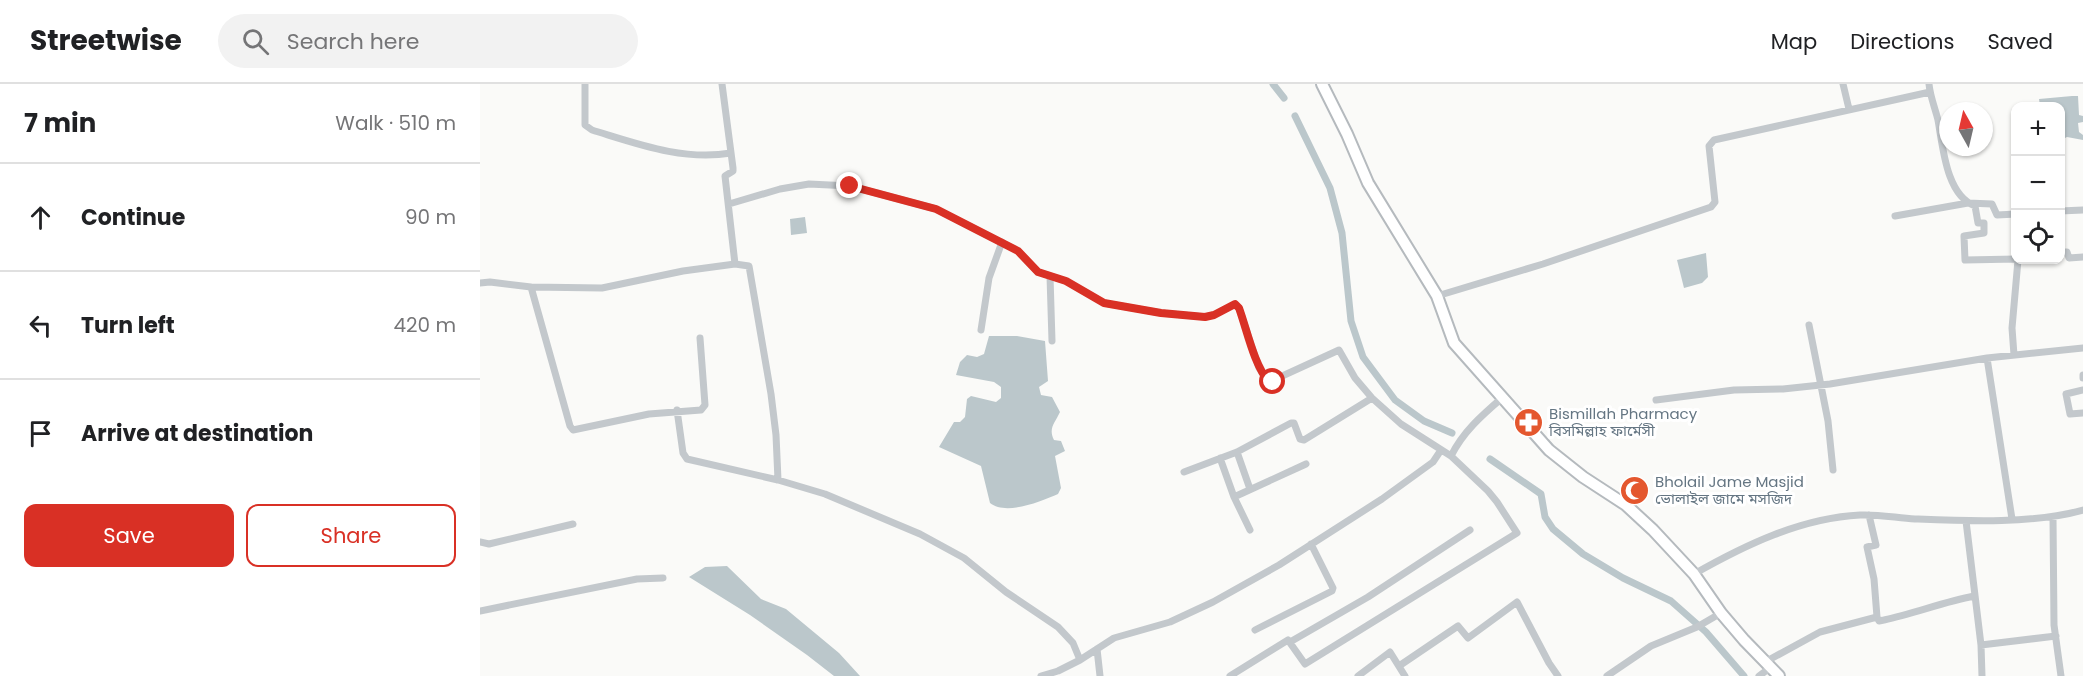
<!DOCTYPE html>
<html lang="en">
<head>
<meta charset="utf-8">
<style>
  body { margin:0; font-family:Poppins,"Noto Sans Bengali",sans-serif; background:#f2f2f2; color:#202124 }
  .controls { position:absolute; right:18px; top:18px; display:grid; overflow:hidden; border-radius:12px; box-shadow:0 2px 4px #0004 }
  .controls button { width:54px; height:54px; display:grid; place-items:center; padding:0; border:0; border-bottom:2px solid #e0e0e0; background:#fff; color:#202124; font:30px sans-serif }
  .compass { position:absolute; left:1459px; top:18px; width:54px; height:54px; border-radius:50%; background:#fff; box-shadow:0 2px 4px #0004; rotate:352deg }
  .stop { position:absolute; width:18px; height:18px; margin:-14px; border:4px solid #d93025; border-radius:50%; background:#fff }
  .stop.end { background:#d93025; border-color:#fff; box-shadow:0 2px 6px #0008 }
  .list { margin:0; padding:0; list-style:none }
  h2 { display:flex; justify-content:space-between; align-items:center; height:78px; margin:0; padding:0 24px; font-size:26px }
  h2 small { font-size:20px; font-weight:400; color:#757577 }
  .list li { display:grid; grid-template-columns:39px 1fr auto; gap:18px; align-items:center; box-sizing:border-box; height:108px; padding:0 24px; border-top:2px solid #e0e0e0 }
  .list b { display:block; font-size:22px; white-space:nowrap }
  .list em { font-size:20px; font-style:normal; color:#757577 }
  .actions { display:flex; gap:12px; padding:18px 24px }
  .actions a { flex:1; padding:14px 0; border:2px solid #d93025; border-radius:12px; text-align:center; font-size:21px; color:#d93025 }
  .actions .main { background:#d93025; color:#fff }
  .icon { flex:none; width:33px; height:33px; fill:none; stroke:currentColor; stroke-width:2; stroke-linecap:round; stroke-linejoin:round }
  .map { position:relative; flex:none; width:1603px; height:592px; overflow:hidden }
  header { display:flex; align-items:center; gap:36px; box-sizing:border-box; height:84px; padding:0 30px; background:#fff; border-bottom:2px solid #e0e0e0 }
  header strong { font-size:28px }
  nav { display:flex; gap:33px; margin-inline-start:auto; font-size:21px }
  .search { width:420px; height:54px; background:#f2f2f2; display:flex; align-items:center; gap:15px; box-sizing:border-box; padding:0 21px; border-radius:33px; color:#757577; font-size:22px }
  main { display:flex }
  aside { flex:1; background:#fff }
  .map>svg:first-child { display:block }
</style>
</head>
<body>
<header>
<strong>Streetwise</strong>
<div class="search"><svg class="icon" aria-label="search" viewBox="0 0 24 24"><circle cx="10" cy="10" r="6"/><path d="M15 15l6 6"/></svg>Search here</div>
<nav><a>Map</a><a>Directions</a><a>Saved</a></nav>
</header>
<main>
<aside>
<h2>7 min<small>Walk · 510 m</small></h2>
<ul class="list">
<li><svg class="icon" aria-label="ahead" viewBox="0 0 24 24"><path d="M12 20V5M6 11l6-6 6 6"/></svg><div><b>Continue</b></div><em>90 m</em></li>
<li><svg class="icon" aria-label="left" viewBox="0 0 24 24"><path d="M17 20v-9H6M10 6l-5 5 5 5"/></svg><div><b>Turn left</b></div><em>420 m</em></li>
<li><svg class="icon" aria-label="arrive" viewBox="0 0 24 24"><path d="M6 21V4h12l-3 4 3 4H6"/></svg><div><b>Arrive at destination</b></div></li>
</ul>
<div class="actions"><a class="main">Save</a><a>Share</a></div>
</aside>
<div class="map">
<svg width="1603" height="592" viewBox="0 0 1603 592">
  <rect width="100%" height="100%" fill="#fafaf8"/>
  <path fill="#bbc7cb" d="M 1592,12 L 1598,12 L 1599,31 L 1603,32 L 1603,38 L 1598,39 L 1599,48 L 1603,51 L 1603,56 L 1587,53 L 1581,56 L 1580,22 L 1560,22 L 1559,15 Z
    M 325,133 L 327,149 L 311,151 L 310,135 Z
    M 1226,169 L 1228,193 L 1222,199 L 1204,204 L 1197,176 Z
    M 509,252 L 537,252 L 565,257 L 568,297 L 559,303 L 561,311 L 572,313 L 580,328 C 575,339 568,344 574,356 L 581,357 L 585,367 L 575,372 L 581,404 L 578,410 C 562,417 526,432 510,419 L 501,382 L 459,363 L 474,338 L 480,338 L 485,333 L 487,315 L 491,312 L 516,318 L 521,314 L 521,303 L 514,298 L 476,291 L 480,278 L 487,271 L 497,273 L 504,270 Z
    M 247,482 L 281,515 L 306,525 L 359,569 L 380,592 L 354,592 L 327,571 L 270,531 L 209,493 L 225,483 Z"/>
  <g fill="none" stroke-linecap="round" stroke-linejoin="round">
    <path stroke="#bbc7cb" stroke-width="7" d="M 793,0 L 804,14
      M 815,32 L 850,104 L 862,149 L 871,237 L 883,273 L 915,316 L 944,337 L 972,349
      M 1010,375 L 1061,410 L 1065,433 L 1073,445 L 1103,470 L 1143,494 L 1191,517 L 1226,548 L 1264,592"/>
    <defs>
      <path id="primary" d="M 842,0 L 867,50 L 888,99 L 957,212 L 974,259 L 1069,366 L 1103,393 L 1146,421 L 1173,446 L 1214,490 L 1241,529 L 1264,556 L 1299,592"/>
    </defs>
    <use href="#primary" stroke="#b5babe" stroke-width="14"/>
    <path stroke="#c3c8cc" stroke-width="7" d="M 105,0 L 105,41 L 112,46 C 158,60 203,77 251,69
      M 242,0 L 253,84 L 253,87 L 245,92 L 255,180
      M 1363,0 L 1369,25
      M 1449,0 C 1450,12 1455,24 1458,36 C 1463,63 1466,111 1495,122 L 1498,139 L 1504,139 L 1504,149 L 1484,152 L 1485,176 L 1536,175
      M 249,120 L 300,105 L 329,100 L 370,102 L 456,125 L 538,167 L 558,188 L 586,197 L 624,219 L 681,229 L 725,233 L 734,231 L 755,220 L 759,224 L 779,284 L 789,298 L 859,266 L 875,294 L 892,314 L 921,340 L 971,372 L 1008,407 L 1017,418 L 1037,449 L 825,580 L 808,556 L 750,592
      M 1580,127 L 1603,126
      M 1415,132 L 1488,119 L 1512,120 L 1517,131 L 1536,130
      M 1580,168 L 1587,168 L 1589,174 L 1603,173
      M 570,192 L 572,257
      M 0,199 L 10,198 L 51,203 L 90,342 L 93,346 L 169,330 L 221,326 L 225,321 L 220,254
      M 51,203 L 122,204 L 203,187 L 255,180 L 269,182 L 291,310 L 296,351 L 298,396
      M 957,212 L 1063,180 L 1231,123 L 1235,118 L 1229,62 L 1234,56 L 1450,8
      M 1329,241 L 1348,337 L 1353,386
      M 501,246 L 509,194 L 522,158
      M 1534,271 L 1532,244 L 1538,176
      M 1507,274 L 1532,435
      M 1603,291 L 1603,294
      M 1603,306 L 1586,310 L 1590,330 L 1603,329
      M 1176,316 L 1254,306 L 1303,305 L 1350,300 L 1507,274 L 1603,264
      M 197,326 L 203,369 L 207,375 L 298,396 L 345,410 L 440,450 L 484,474 L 526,508 L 578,543 L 593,559 L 600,576
      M 757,368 L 770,405
      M 971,372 C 983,348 1001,332 1022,314
      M 740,374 L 754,413 L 826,380
      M 704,388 L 757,368 L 811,339 L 814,339 L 820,355 L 824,356 L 892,314
      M 754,413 L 770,446
      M 1573,433 L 1574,541 L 1581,592
      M 1486,437 L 1501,561
      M 0,458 L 9,460 L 93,440
      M 1214,490 C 1265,461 1321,434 1380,431 C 1398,430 1417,434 1435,435 C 1486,437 1554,440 1603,426
      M 0,527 L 157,495 L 183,494
      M 1397,533 L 1399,537 L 1404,536 C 1435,529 1464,518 1494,512
      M 775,546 L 852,507 L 853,504 L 831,460
      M 810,558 L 888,513 L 990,446
      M 617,565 L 620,592
      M 1285,578 L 1340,548 L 1397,533 L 1394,495 L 1387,463 L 1396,461 L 1389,431
      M 919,582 L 978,542 L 988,554 L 1037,518 L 1069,579 L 1078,592
      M 561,592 L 578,587 L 600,576 L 634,554 L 690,538 L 733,518 L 799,481 L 902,415 L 953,378 L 961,366
      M 878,592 L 910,568 L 925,592
      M 1127,592 L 1171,562 L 1217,543 L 1241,529
      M 1279,592 L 1291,583
      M 1502,592 L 1501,561 L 1576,552"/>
    <use href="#primary" stroke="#fff" stroke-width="10"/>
  </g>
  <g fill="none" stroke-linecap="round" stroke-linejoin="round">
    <path stroke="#d93025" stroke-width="8" d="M 370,102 L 456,125 L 538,167 L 558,188 L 586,197 L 624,219 L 681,229 L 725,233 L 734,231 L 755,220 L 759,224 C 767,246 774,281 789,298 L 793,298"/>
  </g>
  <defs>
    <symbol id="pharmacy-disc" viewBox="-11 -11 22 22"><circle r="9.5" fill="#e4572e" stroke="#fff"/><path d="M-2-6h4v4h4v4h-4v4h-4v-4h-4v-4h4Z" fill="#fff"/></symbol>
    <symbol id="mosque-disc" viewBox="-11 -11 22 22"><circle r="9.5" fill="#e4572e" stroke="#fff"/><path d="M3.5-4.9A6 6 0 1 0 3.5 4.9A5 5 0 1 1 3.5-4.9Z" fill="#fff"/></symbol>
  </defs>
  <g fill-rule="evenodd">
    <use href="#pharmacy-disc" x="1032" y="322" width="33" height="33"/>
    <use href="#mosque-disc" x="1138" y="390" width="33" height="33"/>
  </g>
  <g text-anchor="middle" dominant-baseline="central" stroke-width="6" stroke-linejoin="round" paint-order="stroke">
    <g font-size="15" fill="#657683" stroke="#fff" text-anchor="start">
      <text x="1069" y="329">Bismillah Pharmacy<tspan x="1069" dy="17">বিসমিল্লাহ ফার্মেসী</tspan></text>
      <text x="1175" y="397">Bholail Jame Masjid<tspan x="1175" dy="17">ভোলাইল জামে মসজিদ</tspan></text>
    </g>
  </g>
</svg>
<div class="controls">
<button>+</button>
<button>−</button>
<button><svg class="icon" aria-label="locate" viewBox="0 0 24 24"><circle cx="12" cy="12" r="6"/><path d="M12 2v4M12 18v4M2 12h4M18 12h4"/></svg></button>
</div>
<svg class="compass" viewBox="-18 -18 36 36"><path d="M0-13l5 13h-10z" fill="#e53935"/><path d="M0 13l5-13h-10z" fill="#757577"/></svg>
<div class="stop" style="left:793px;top:298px"></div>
<div class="stop end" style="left:370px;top:102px"></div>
</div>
</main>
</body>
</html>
